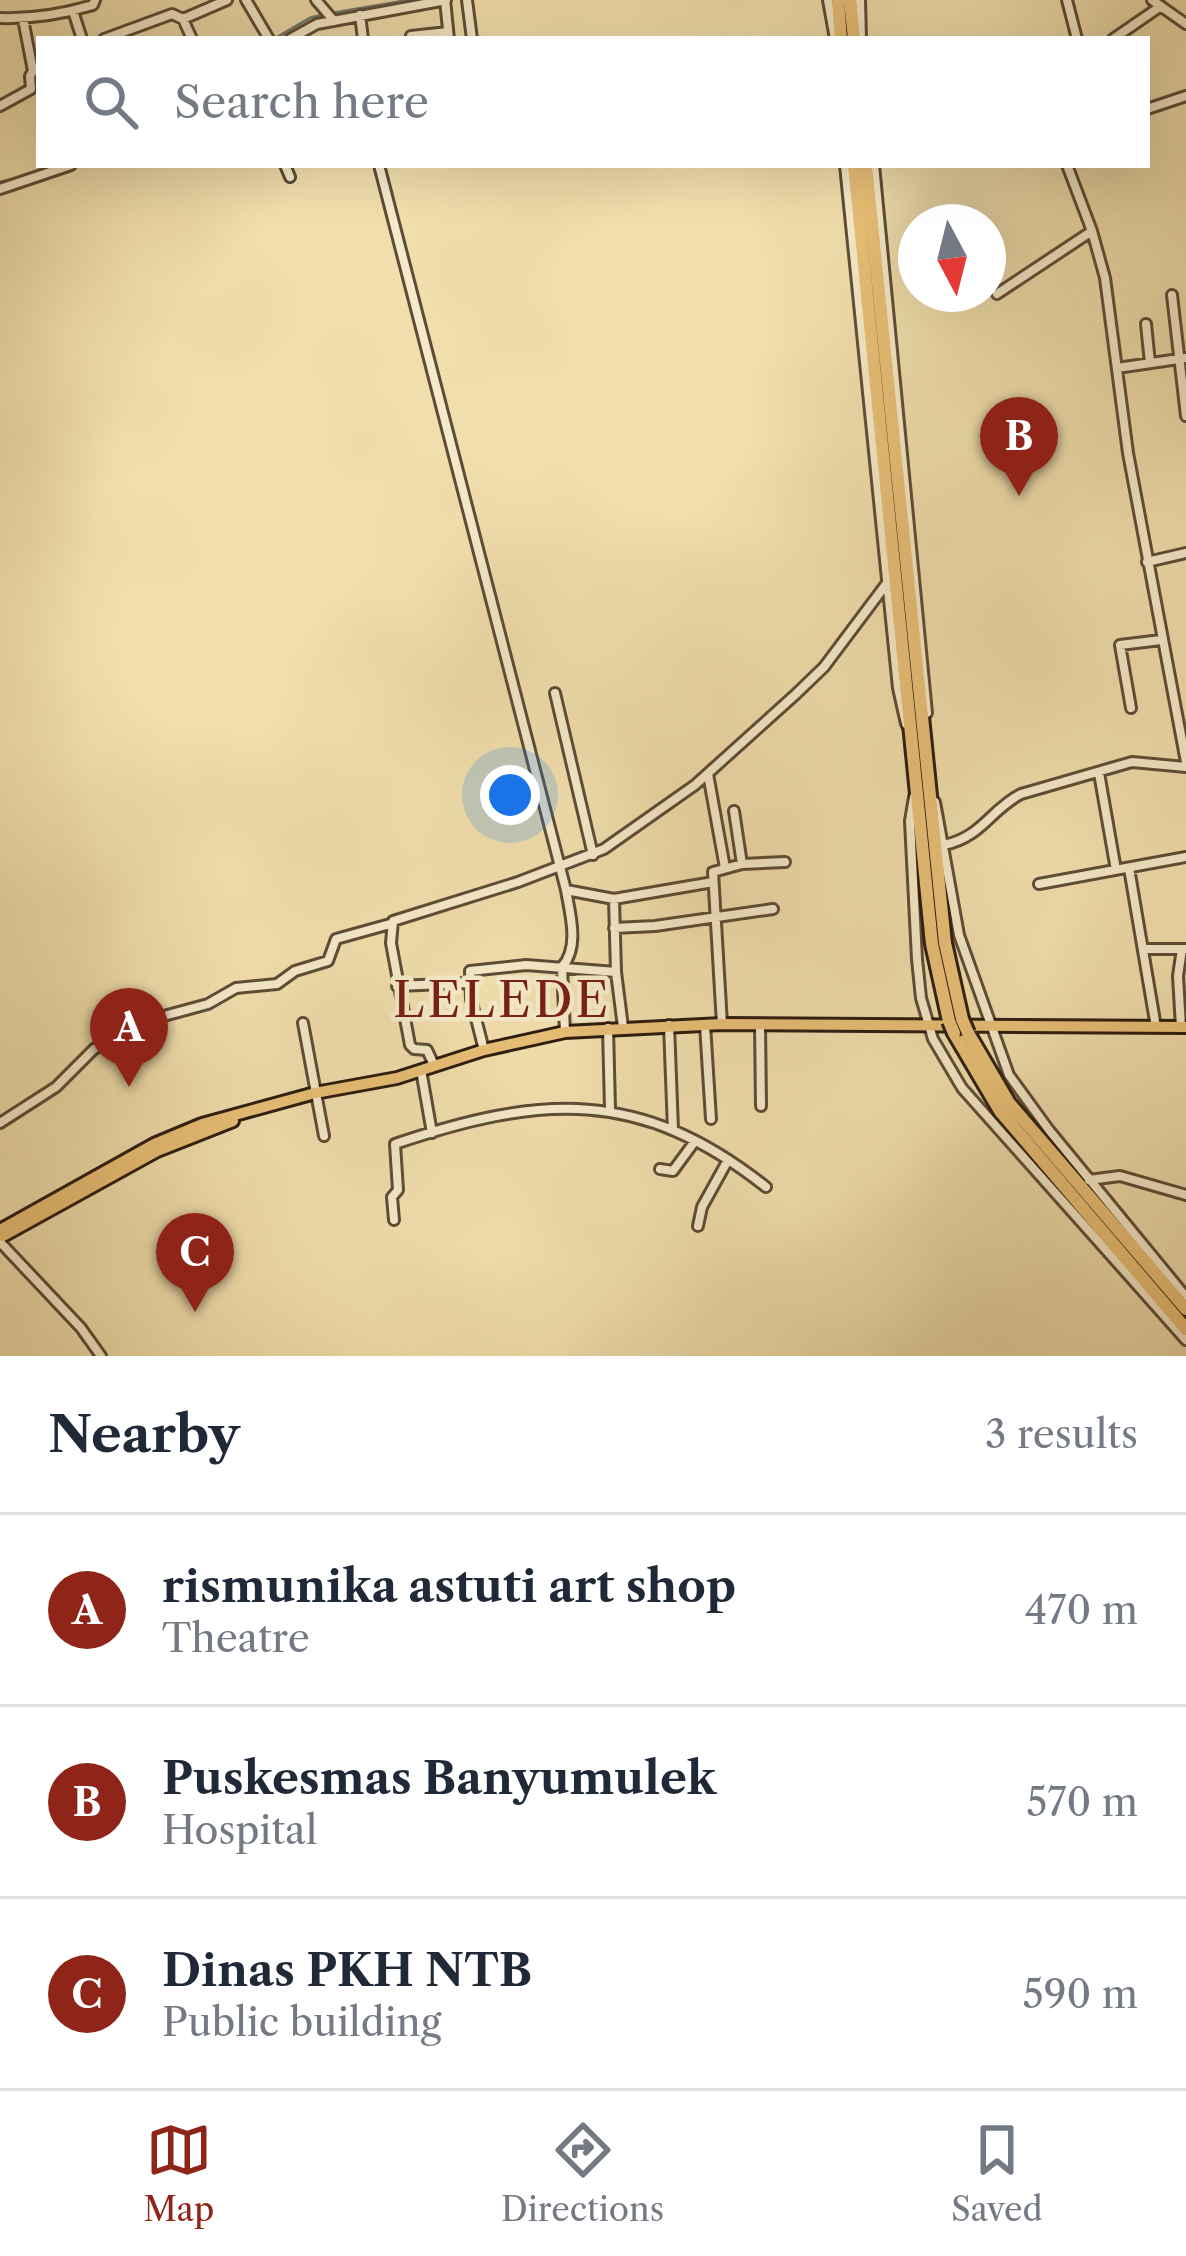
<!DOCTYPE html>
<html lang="en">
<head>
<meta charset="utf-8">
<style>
  body { margin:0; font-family:"Libre Caslon Text",serif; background:#f2f2f3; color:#1f2937 }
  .compass { position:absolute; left:898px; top:204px; width:108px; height:108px; border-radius:50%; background:#fff; box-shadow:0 12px 48px #0002; rotate:173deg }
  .you { position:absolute; left:510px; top:795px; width:42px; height:42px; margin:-30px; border:9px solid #fff; border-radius:50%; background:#1a73e8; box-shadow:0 0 0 18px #1a73e833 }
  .badge { display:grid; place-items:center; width:78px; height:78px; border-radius:50%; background:#8f2418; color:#fff; font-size:39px; font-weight:700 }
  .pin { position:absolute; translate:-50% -99px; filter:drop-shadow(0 3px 6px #0008) }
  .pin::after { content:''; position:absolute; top:63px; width:42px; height:36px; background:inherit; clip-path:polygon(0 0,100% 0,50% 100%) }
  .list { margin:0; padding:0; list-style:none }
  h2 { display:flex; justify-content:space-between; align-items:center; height:156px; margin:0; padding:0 48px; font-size:51px }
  h2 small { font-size:39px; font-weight:400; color:#747a83 }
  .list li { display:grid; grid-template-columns:78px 1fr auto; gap:36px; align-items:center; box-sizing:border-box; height:192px; padding:0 48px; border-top:3px solid #e0e1e3 }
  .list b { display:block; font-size:45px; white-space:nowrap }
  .list p { margin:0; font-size:39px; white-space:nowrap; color:#747a83 }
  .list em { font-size:39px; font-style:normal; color:#747a83 }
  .icon { flex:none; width:66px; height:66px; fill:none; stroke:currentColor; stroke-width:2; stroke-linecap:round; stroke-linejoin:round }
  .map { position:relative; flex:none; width:1186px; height:1356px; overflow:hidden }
  .search { position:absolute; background:#fff; box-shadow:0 12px 48px #0002; left:36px; right:36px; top:36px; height:132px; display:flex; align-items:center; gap:30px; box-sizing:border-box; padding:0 42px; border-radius:0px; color:#747a83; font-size:45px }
  .sheet { height:732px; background:#fff }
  nav { display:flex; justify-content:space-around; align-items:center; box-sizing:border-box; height:168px; border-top:3px solid #e0e1e3; background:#fff; font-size:33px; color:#747a83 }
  nav a { display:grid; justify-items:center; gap:6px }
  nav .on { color:#8f2418 }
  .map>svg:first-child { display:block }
</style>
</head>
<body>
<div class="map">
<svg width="1186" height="1356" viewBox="0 0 1186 1356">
  <rect width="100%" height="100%" fill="#f0deac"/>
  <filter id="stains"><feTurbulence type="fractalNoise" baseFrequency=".00167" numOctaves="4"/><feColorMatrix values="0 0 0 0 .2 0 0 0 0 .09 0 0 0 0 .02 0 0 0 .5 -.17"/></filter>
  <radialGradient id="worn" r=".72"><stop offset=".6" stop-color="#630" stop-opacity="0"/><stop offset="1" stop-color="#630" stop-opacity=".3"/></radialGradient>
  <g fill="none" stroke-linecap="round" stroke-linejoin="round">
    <path stroke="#6f7b70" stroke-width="3" d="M 333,13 L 409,0
      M 274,39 L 310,18 L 326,14
      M 0,182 L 33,174"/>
    <defs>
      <path id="minor" d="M 246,0 L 269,39
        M 316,0 L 334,21
        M 445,0 L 449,39
        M 467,0 L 472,39
        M 828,0 L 835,39
        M 860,0 L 861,39
        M 1067,0 L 1077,39
        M 1152,0 L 1186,24
        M 73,11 L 82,39
        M 360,15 L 363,39
        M 0,18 C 31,19 63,14 93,5 L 95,0
        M 183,19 L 227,0
        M 411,36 L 448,32
        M 104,39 L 172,14 L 183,19 L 192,39
        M 290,39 L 317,24 L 446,0
        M 1113,39 L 1161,6
        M 0,106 L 31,89 L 30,76 L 33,71 L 23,19
        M 1147,109 L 1186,96
        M 285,165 L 290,177
        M 379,165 L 566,890 C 570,914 580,947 562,967 L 565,1032
        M 845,165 L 898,688 L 906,724
        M 874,165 L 927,713
        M 1067,165 L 1092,231 L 1105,278 L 1128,453 L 1186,762
        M 0,189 L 71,165
        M 997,294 L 1092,231
        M 1172,295 L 1186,416
        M 1146,324 L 1150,363
        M 1117,368 L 1186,358
        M 1147,562 L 1186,553
        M 555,693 L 593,855
        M 1131,708 L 1120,645 L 1161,640
        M 1099,773 L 1116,870
        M 708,774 L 725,868
        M 914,797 L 910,821 L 917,959 L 921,998 L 933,1039 L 962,1088 L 1186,1340
        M 935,802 L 959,935 L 1009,1075 L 1049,1130 L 1186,1297
        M 734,811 L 742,864
        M 944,845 C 982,837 990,810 1021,794 L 1132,762 L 1186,767
        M 1129,868 L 1156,1027
        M 1039,884 L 1186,857
        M 566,890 L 614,899 L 713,882
        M 614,899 L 616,972 L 623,1027
        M 614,928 L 655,926 L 773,909
        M 1145,949 L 1186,949
        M 397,986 L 469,983
        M 303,1023 L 324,1136
        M 722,1024 L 713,872 L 742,864 L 785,862
        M 760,1024 L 761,1106
        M 669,1025 L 673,1130
        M 705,1025 L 711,1119
        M 1181,1027 L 1178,976 L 1182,949
        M 608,1028 L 610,1109
        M 484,1050 L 471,999 L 470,971 L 526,965 L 616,972
        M 434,1065 L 427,1050 L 414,1049 L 410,1045 L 391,943 L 393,921 L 518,882 L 604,849 L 695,785 L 796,694 L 824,667 L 887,583
        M 421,1070 L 432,1133
        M 0,1123 L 56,1087 L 94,1049 L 149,1020 L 208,1004 L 236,988 L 277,984 L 295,971 L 328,961 L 336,939 L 390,924
        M 660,1169 L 673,1171 L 695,1141
        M 1089,1180 L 1120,1176 L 1186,1195
        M 394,1220 L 392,1197 L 398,1190 L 395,1144 C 540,1095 640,1087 766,1187
        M 698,1226 L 702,1207 L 728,1160
        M 0,1242 L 81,1328 L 101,1356"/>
      <path id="major" d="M 0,1230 L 154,1144 L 202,1124 L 315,1093 L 397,1078 L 484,1050 L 565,1032 L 722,1024 L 1186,1027
        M 3,1236 L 157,1151 L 233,1121"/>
      <path id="highway" d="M 838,0 L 841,39
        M 850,0 L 854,39
        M 854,165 L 932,944 L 949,1021
        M 866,165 L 945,943 L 962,1019
        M 954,1033 L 1000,1111 L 1186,1329
        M 968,1033 L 1009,1103 L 1186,1309"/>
    </defs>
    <use href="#minor" stroke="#5d4c36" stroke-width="14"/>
    <use href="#major" stroke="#2c1c0f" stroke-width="16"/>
    <use href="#highway" stroke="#2c1c0f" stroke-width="18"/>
    <use href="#minor" stroke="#f5eac9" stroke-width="8"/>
    <use href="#major" stroke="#e8bf76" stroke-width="10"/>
    <use href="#highway" stroke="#e8bf76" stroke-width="12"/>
    <defs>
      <path id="highway-bridge" d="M 962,1019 L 968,1033
        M 949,1021 L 954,1033"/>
    </defs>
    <use href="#highway-bridge" stroke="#2c1c0f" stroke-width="18" stroke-linecap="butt"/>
    <use href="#highway-bridge" stroke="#e8bf76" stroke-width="12"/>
  </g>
  <g text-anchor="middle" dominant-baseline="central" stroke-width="9" stroke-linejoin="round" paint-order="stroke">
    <g font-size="48" letter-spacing="3" fill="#7a1f14" stroke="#f5eac9">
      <text x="502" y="999">LELEDE</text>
    </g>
  </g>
  <rect width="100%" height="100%" filter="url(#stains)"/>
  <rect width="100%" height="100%" fill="url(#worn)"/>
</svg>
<svg class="compass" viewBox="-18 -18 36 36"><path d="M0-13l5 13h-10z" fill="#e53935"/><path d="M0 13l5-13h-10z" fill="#747a83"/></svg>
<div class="you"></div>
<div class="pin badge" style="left:129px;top:1087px">A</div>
<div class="pin badge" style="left:1019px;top:496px">B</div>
<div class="pin badge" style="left:195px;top:1312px">C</div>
<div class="search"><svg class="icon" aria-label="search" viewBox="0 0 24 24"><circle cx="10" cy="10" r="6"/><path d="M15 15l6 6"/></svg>Search here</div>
</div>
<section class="sheet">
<h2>Nearby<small>3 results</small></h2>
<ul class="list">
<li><span class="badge">A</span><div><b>rismunika astuti art shop</b><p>Theatre</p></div><em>470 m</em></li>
<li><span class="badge">B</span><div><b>Puskesmas Banyumulek</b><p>Hospital</p></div><em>570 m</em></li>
<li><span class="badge">C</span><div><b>Dinas PKH NTB</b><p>Public building</p></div><em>590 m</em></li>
</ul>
</section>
<nav>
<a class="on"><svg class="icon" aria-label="map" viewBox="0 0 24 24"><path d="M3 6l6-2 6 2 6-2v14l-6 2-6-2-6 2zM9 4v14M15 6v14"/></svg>Map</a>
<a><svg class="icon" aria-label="directions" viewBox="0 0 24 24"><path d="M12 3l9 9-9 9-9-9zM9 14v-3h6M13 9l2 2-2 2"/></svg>Directions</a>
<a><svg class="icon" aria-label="saved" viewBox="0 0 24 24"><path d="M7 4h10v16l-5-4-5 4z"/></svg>Saved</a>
</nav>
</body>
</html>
